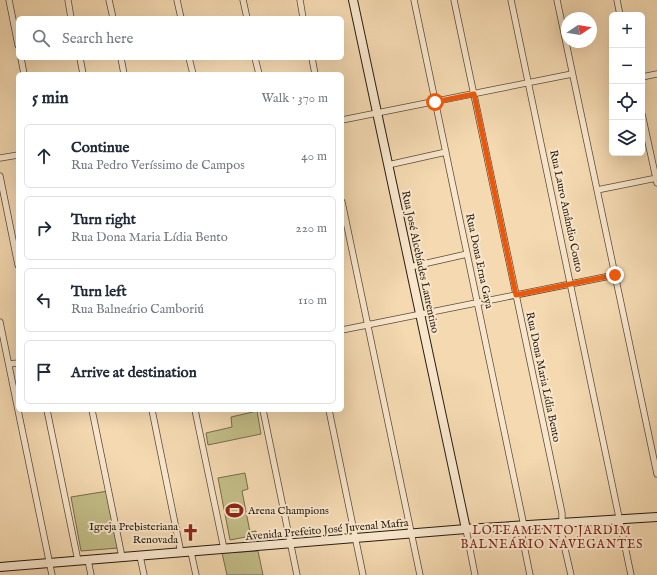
<!DOCTYPE html>
<html lang="en">
<head>
<meta charset="utf-8">
<style>
  body { margin:0; font-family:"IM FELL English",serif; background:#f6f6f7; color:#1f2937 }
  .controls { position:absolute; right:12px; top:12px; display:grid; overflow:hidden; border-radius:6px; box-shadow:0 4px 16px #0002 }
  .controls button { width:36px; height:36px; display:grid; place-items:center; padding:0; border:0; border-bottom:1px solid #e0e1e3; background:#fff; color:#1f2937; font:20px sans-serif }
  .compass { position:absolute; left:561px; top:12px; width:36px; height:36px; border-radius:50%; background:#fff; box-shadow:0 4px 16px #0002; rotate:78deg }
  .stop { position:absolute; width:12px; height:12px; margin:-9px; border:3px solid #ea580c; border-radius:50%; background:#fff }
  .stop.end { background:#ea580c; border-color:#fff; box-shadow:0 1px 4px #0008 }
  .list { margin:0; padding:0; list-style:none }
  h2 { display:flex; justify-content:space-between; align-items:center; height:52px; margin:0; padding:0 16px; font-size:17px }
  h2 small { font-size:13px; font-weight:400; color:#747a83 }
  .list li { display:grid; grid-template-columns:26px 1fr auto; gap:12px; align-items:center; box-sizing:border-box; height:64px; margin:0 8px 8px; padding:0 8px; border:1px solid #e0e1e3; border-radius:6px }
  .list b { display:block; font-size:15px; white-space:nowrap }
  .list p { margin:0; font-size:13px; white-space:nowrap; color:#747a83 }
  .list em { font-size:13px; font-style:normal; color:#747a83 }
  .icon { flex:none; width:22px; height:22px; fill:none; stroke:currentColor; stroke-width:2; stroke-linecap:round; stroke-linejoin:round }
  .map { position:relative; flex:none; width:657px; height:575px; overflow:hidden }
  .search { position:absolute; background:#fff; box-shadow:0 4px 16px #0002; left:16px; top:16px; width:328px; height:44px; display:flex; align-items:center; gap:10px; box-sizing:border-box; padding:0 14px; border-radius:6px; color:#747a83; font-size:15px }
  .panel { position:absolute; background:#fff; box-shadow:0 4px 16px #0002; left:16px; top:72px; width:328px; height:340px; border-radius:6px }
  .map>svg:first-child { display:block }
</style>
</head>
<body>
<div class="map">
<svg width="657" height="575" viewBox="0 0 657 575">
  <rect width="100%" height="100%" fill="#f4d9b1"/>
  <filter id="stains"><feTurbulence type="fractalNoise" baseFrequency=".005" numOctaves="4"/><feColorMatrix values="0 0 0 0 .2 0 0 0 0 .09 0 0 0 0 .02 0 0 0 .5 -.17"/></filter>
  <radialGradient id="worn" r=".72"><stop offset=".6" stop-color="#630" stop-opacity="0"/><stop offset="1" stop-color="#630" stop-opacity=".3"/></radialGradient>
  <path fill="#c2bd87" stroke="#746d4c" d="M 257,411 L 261,434 L 208,445 L 206,433 L 232,427 L 231,417 Z
    M 245,473 L 248,489 L 242,491 L 250,532 L 256,531 L 256,535 L 230,540 L 218,478 Z
    M 108,491 L 118,548 L 81,551 L 71,497 Z
    M 258,551 L 263,575 L 227,575 L 222,553 Z"/>
  <g fill="none" stroke-linecap="round" stroke-linejoin="round">
    <defs>
      <path id="street" d="M 9,0 L 18,45
        M 68,0 L 71,18
        M 109,0 L 113,18
        M 177,0 L 181,18
        M 243,0 L 247,18
        M 300,0 L 303,18
        M 414,0 L 524,526
        M 454,0 L 562,513 L 562,536 L 571,575
        M 511,0 L 631,575
        M 557,0 L 657,474
        M 617,0 L 620,15
        M 21,58 L 24,74
        M 80,58 L 83,74
        M 121,58 L 124,74
        M 189,58 L 193,74
        M 255,58 L 259,74
        M 312,58 L 315,74
        M 642,77 L 657,74
        M 642,114 L 657,183
        M 342,120 L 572,74
        M 0,158 L 18,155
        M 388,165 L 446,152
        M 0,176 L 18,265
        M 597,190 L 657,178
        M 342,202 L 420,575
        M 410,267 L 467,254
        M 0,322 L 18,410
        M 342,330 L 615,275
        M 9,364 L 18,363
        M 18,410 L 52,575
        M 47,410 L 78,561
        M 92,410 L 122,557
        M 152,410 L 181,553
        M 195,410 L 224,549
        M 263,410 L 297,575
        M 329,410 L 363,575
        M 520,526 L 530,575
        M 466,529 L 475,575
        M 191,552 L 196,575
        M 140,556 L 144,575
        M 88,560 L 91,575"/>
      <path id="secondary" d="M 353,0 L 466,529
        M 0,567 L 466,529 L 657,517"/>
    </defs>
    <use href="#street" stroke="#5a4c3a" stroke-width="7"/>
    <use href="#secondary" stroke="#271d12" stroke-width="10"/>
    <use href="#street" stroke="#f8e6cc" stroke-width="5.5"/>
    <use href="#secondary" stroke="#f8e6cc" stroke-width="8"/>
  </g>
  <g fill="none" stroke-linecap="round" stroke-linejoin="round">
    <path stroke="#ea580c" stroke-width="5" d="M 435,102 L 474,94 L 516,295 L 615,275"/>
  </g>
  <defs>
    <symbol id="stadium-bare" viewBox="-9 -9 18 18"><path d="M0-5a6.5 5 0 1 0 0 10a6.5 5 0 1 0 0-10ZM-3.5-1.8h7v3.6h-7Z" fill="#8f2418" stroke="#f8e6cc" stroke-width="2.5" paint-order="stroke"/></symbol>
    <symbol id="church-bare" viewBox="-9 -9 18 18"><path d="M-1.2-6h2.4v3.5h3.3v2.4h-3.3V6h-2.4V-.1h-3.3v-2.4h3.3Z" fill="#8f2418" stroke="#f8e6cc" stroke-width="2.5" paint-order="stroke"/></symbol>
  </defs>
  <g fill-rule="evenodd">
    <use href="#stadium-bare" x="222" y="498" width="25" height="25"/>
    <use href="#church-bare" x="178" y="520" width="25" height="25"/>
  </g>
  <g text-anchor="middle" dominant-baseline="central" stroke-width="4" stroke-linejoin="round" paint-order="stroke">
    <g font-size="11" fill="#271d12" stroke="#f8e6cc">
      <text transform="translate(566 211) rotate(78)">Rua Lauro Amândio Couto</text>
      <text transform="translate(479 261) rotate(78)">Rua Dona Erna Gaya</text>
      <text transform="translate(420 262) rotate(78)">Rua José Alcebíades Laurentino</text>
      <text transform="translate(543 377) rotate(78)">Rua Dona Maria Lídia Bento</text>
      <text transform="translate(327 530) rotate(-5)">Avenida Prefeito José Juvenal Mafra</text>
    </g>
    <g font-size="11" fill="#271d12" stroke="#f8e6cc" text-anchor="start">
      <text x="248" y="511">Arena Champions</text>
      <text x="178" y="527" text-anchor="end">Igreja Prebisteriana<tspan x="178" dy="13">Renovada</tspan></text>
    </g>
    <g font-size="12" letter-spacing="1" fill="#7a1f14" stroke="#f8e6cc">
      <text x="552" y="530">LOTEAMENTO JARDIM<tspan x="552" dy="14">BALNEÁRIO NAVEGANTES</tspan></text>
    </g>
  </g>
  <rect width="100%" height="100%" filter="url(#stains)"/>
  <rect width="100%" height="100%" fill="url(#worn)"/>
</svg>
<div class="controls">
<button>+</button>
<button>−</button>
<button><svg class="icon" aria-label="locate" viewBox="0 0 24 24"><circle cx="12" cy="12" r="6"/><path d="M12 2v4M12 18v4M2 12h4M18 12h4"/></svg></button>
<button><svg class="icon" aria-label="layers" viewBox="0 0 24 24"><path d="M12 4l9 5-9 5-9-5zM3 14l9 5 9-5"/></svg></button>
</div>
<svg class="compass" viewBox="-18 -18 36 36"><path d="M0-13l5 13h-10z" fill="#e53935"/><path d="M0 13l5-13h-10z" fill="#747a83"/></svg>
<div class="stop" style="left:435px;top:102px"></div>
<div class="stop end" style="left:615px;top:275px"></div>
<div class="search"><svg class="icon" aria-label="search" viewBox="0 0 24 24"><circle cx="10" cy="10" r="6"/><path d="M15 15l6 6"/></svg>Search here</div>
<section class="panel">
<h2>5 min<small>Walk · 370 m</small></h2>
<ul class="list">
<li><svg class="icon" aria-label="ahead" viewBox="0 0 24 24"><path d="M12 20V5M6 11l6-6 6 6"/></svg><div><b>Continue</b><p>Rua Pedro Veríssimo de Campos</p></div><em>40 m</em></li>
<li><svg class="icon" aria-label="right" viewBox="0 0 24 24"><path d="M7 20v-9h11M14 6l5 5-5 5"/></svg><div><b>Turn right</b><p>Rua Dona Maria Lídia Bento</p></div><em>220 m</em></li>
<li><svg class="icon" aria-label="left" viewBox="0 0 24 24"><path d="M17 20v-9H6M10 6l-5 5 5 5"/></svg><div><b>Turn left</b><p>Rua Balneário Camboriú</p></div><em>110 m</em></li>
<li><svg class="icon" aria-label="arrive" viewBox="0 0 24 24"><path d="M6 21V4h12l-3 4 3 4H6"/></svg><div><b>Arrive at destination</b></div></li>
</ul>
</section>
</div>
</body>
</html>
